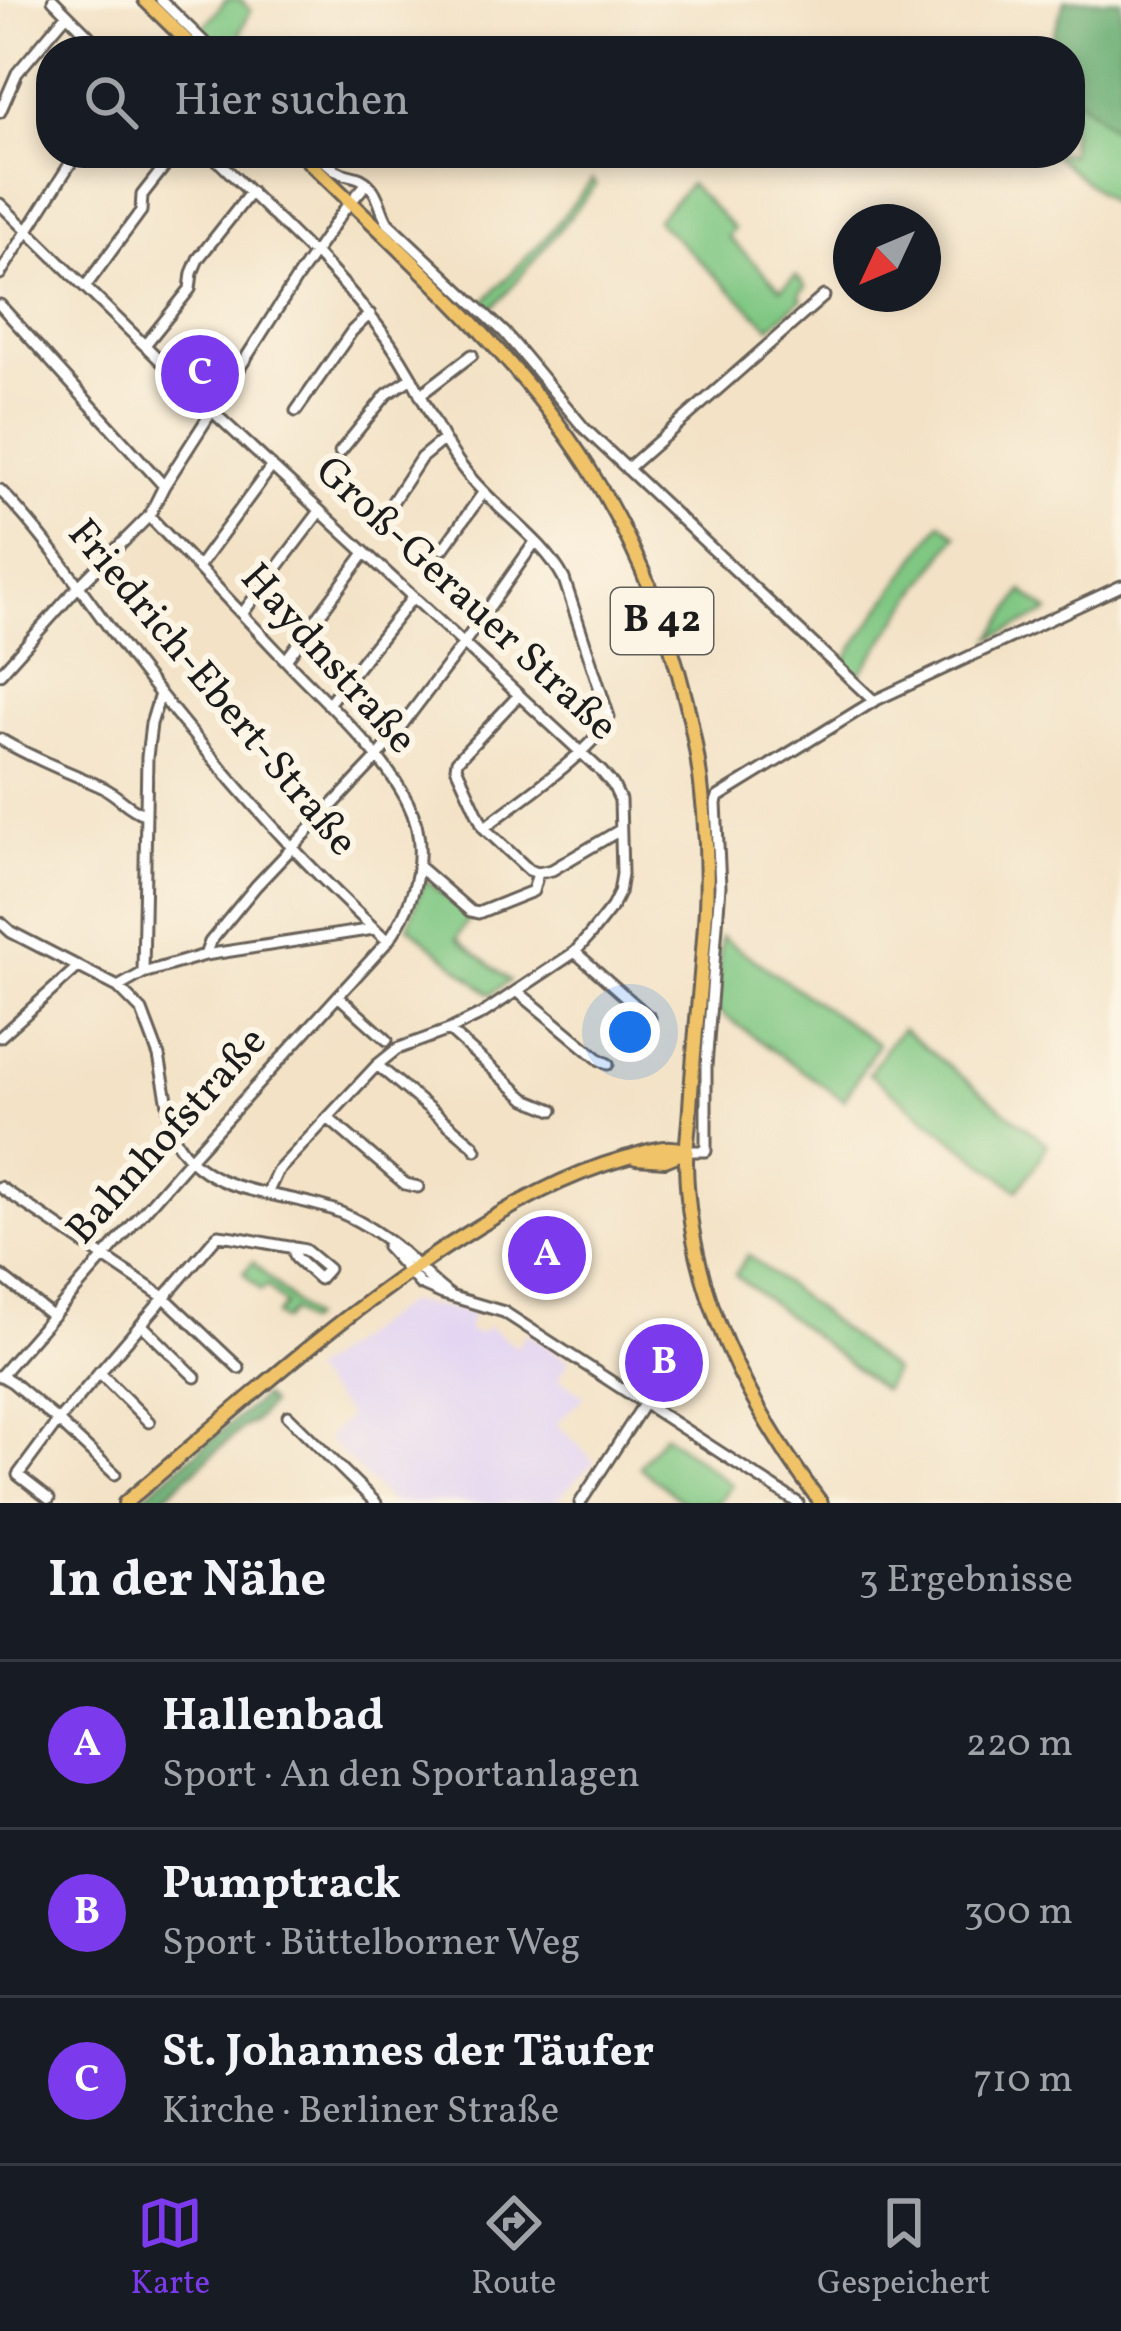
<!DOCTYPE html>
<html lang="de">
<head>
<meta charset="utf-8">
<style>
  body { margin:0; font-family:Vollkorn,serif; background:#20242c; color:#f1f3f6 }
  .compass { position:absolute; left:833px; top:204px; width:108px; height:108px; border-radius:50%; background:#171b24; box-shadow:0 6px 18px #0003; rotate:226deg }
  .you { position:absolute; left:630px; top:1032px; width:42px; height:42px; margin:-30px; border:9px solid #fff; border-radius:50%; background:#1a73e8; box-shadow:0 0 0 18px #1a73e833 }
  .badge { display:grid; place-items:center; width:78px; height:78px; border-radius:50%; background:#7c3aed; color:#fff; font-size:39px; font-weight:700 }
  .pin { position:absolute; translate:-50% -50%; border:6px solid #fff; box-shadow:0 3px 12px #0006 }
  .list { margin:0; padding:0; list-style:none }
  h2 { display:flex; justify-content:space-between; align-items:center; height:156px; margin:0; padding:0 48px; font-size:51px }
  h2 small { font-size:39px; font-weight:400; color:#9ea1a6 }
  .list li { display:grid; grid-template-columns:78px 1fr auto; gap:36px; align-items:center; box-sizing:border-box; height:168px; padding:0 48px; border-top:3px solid #363941 }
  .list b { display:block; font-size:45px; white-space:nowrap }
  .list p { margin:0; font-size:39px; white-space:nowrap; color:#9ea1a6 }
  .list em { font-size:39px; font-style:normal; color:#9ea1a6 }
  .icon { flex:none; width:66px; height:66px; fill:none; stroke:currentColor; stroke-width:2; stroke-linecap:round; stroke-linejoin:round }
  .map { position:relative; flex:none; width:1121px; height:1503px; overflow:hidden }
  .search { position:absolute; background:#171b24; box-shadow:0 6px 18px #0003; left:36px; right:36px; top:36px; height:132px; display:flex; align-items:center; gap:30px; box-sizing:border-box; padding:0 42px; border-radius:48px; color:#9ea1a6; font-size:45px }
  .sheet { height:660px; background:#171b24 }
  nav { display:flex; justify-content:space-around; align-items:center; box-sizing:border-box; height:168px; border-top:3px solid #363941; background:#171b24; font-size:33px; color:#9ea1a6 }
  nav a { display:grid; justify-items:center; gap:6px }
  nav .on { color:#7c3aed }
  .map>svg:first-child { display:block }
</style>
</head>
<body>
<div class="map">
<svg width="1121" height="1503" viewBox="0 0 1121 1503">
  <rect width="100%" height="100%" fill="#fcf5e5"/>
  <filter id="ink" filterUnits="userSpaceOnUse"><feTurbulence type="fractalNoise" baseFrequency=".00833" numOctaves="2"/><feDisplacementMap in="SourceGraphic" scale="24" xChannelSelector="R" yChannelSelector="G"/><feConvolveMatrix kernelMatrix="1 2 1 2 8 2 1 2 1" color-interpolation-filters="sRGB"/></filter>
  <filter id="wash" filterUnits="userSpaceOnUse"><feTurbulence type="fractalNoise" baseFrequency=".004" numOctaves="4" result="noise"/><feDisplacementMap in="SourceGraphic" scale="48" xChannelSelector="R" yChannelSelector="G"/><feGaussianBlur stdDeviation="2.7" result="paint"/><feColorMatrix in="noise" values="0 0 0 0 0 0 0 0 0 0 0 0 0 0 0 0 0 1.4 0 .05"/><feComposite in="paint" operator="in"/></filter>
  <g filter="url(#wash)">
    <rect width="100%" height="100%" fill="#f3e2c6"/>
    <path fill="#e2d4f3" d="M 407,1302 L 472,1313 L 467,1330 L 478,1335 L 488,1327 L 517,1347 L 527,1333 L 569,1361 L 558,1378 L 585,1396 L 556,1423 L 594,1462 L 553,1503 L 391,1503 L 327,1438 L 349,1416 L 309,1372 Z"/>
    <path fill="#80c783" stroke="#4e7250" stroke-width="3" d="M 226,0 L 240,0 L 251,10 L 240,33 L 251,51 L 223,51 L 202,29 Z
      M 1070,92 L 1121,136 L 1121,211 L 1051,153 L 1070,153 Z
      M 592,180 L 596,185 L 505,295 L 488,311 L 481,305 L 546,237 Z
      M 690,184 L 734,229 L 728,237 L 781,289 L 796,276 L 806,287 L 799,294 L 802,299 L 770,327 L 656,220 Z
      M 941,522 L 957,535 L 857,678 L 842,664 Z
      M 1023,591 L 1049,612 L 992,638 Z
      M 425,879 L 470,917 L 457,939 L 510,981 L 490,994 L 408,926 Z
      M 721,937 L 878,1044 L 844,1100 L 716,1010 Z
      M 902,1029 L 1047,1144 L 1040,1159 L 1018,1190 L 869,1074 L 889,1043 Z
      M 748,1255 L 894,1371 L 883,1390 L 735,1275 Z
      M 253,1262 L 310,1318 L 305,1323 L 292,1311 L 283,1321 L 276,1315 L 285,1305 L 267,1286 L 261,1291 L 243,1273 Z
      M 665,1339 L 680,1348 L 684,1357 C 678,1383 656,1415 633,1382 Z
      M 664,1434 L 732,1485 L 718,1503 L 685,1503 L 639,1467 Z"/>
    <path fill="#68ac71" stroke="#426446" stroke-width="3" d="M 1065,0 L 1121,0 L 1121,136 L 1070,92 L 1070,51 L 1047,51 Z
      M 263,1396 L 270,1404 L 253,1423 L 245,1426 L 157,1503 L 136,1503 Z"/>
  </g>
  <g filter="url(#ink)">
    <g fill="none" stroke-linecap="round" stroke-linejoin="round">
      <defs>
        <path id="minor" d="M 53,0 L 104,51
          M 161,0 L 213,51
          M 0,112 L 17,73 L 67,14
          M 210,153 L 308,249 L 314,252 C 350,290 384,329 410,375 C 428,407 442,442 465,471 C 494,509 543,538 564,579 L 609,717 C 594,752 516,802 484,828
          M 317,153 C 324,160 331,169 341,173 C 353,177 361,176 370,186 C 380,196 380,211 388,223 L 505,333 L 584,428 L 874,701
          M 0,204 L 212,411 L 601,771 L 613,785 L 620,800 L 622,874 L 619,893 L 612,907 L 589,936 L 575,952 L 482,1014 L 449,1030 L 397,1049 L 377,1065 L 277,1172 L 267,1194
          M 0,274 L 77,153
          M 85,287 L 141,211 L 142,195 L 175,153
          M 0,305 L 164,486
          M 145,345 L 190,289 L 192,273 L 198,259 L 251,192
          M 420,395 L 472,355
          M 296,411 L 352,331 L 370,314
          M 340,452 L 387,394 L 412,378
          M 627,469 L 824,296
          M 0,490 C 47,537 89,602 130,656 C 209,757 293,856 388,941
          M 393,501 L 421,458 L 444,439
          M 443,549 L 483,493
          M 198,567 L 272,466
          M 242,614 L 320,511
          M 286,660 L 365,553
          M 0,674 L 77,588 L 149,516 L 164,486 L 297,278 L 344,210 L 367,183
          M 519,695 L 457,761 L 456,767 L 484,828 L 529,870 L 538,873 L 552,870 L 620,830
          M 328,704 L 413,597
          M 0,739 C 33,759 69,772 104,788 C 119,796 128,809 144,814
          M 419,867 L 470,911 L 478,913 L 533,891 L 538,873
          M 0,922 L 11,932 L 118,987 L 142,1011 L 159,1056 L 174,1137 C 206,1199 283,1189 339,1212 C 363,1222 390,1240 409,1258 C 423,1272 435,1285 451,1296
          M 575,952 L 650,1018
          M 205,955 L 210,942 L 256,886 L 377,758 L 464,643 L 535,542
          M 143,973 L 147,757 L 151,724 L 160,694
          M 118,987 L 143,973 L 205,955 L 374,929
          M 517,991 L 600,1060 L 608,1064
          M 338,996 L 387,1040
          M 449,1030 L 526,1099 L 553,1110
          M 0,1037 L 78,967
          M 377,1065 L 473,1145 L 476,1150
          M 329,1119 L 405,1184 L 418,1187
          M 687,1151 L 706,1151 L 706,1067 L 720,886 L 716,803 L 718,797 L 874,701 L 1121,586
          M 0,1187 L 165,1298 L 239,1368
          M 387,1247 L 420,1284 L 443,1294 L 504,1312 L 798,1503
          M 0,1275 L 52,1316
          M 142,1325 L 195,1377
          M 99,1372 L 149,1422
          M 0,1375 L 12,1382 L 58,1421 L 218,1235 L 234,1237 L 300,1249 L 305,1250 L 328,1269 L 319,1279 L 296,1258 L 292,1247
          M 0,1376 L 190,1159 L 388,941 C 416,902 431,848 408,803 C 385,756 331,707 295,670 C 246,619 198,567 149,516
          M 288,1416 L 376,1503
          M 49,1499 L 18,1475 L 58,1421 L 115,1474
          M 580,1503 L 644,1404"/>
        <path id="major" d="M 145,0 L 197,51
          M 300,153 C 400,251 512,348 588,467 C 633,539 666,620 686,701 C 702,768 709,840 706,909 C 702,975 694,1042 690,1108 C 689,1126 686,1145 686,1163 C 688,1290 746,1403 821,1503
          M 636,1158 L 665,1160 L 687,1151
          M 125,1503 C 234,1411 340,1313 462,1237 C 514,1204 565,1175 625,1158 C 648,1152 663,1143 687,1151"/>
      </defs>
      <use href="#minor" stroke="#676158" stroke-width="15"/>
      <use href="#major" stroke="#676158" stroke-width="18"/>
      <use href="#minor" stroke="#fff" stroke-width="9"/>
      <use href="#major" stroke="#f0c369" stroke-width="12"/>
    </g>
  </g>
  <g text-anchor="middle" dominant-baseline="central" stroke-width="12" stroke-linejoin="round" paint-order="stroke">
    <rect fill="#fcf5e5" stroke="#5f5d58" stroke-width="3" x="611" y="588" width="102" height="66" rx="9"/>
    <g font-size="39" font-weight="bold" fill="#1c1c1c">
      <text x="662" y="621">B 42</text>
    </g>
    <g font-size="42" fill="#1c1c1c" stroke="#fcf5e5">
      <text transform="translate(465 600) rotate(43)">Groß-Gerauer Straße</text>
      <text transform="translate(327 660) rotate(48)">Haydnstraße</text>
      <text transform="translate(211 689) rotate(50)">Friedrich-Ebert-Straße</text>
      <text transform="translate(168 1137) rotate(-48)">Bahnhofstraße</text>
    </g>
  </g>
</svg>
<svg class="compass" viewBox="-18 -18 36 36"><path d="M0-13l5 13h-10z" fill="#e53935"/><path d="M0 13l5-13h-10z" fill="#9ea1a6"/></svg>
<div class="you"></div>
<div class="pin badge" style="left:547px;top:1255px">A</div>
<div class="pin badge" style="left:664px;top:1363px">B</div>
<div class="pin badge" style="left:200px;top:374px">C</div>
<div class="search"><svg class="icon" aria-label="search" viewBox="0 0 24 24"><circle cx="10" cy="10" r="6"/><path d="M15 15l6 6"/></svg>Hier suchen</div>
</div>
<section class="sheet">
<h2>In der Nähe<small>3 Ergebnisse</small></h2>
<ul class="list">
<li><span class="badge">A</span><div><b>Hallenbad</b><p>Sport · An den Sportanlagen</p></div><em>220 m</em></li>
<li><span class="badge">B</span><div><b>Pumptrack</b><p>Sport · Büttelborner Weg</p></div><em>300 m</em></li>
<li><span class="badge">C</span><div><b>St. Johannes der Täufer</b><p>Kirche · Berliner Straße</p></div><em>710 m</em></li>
</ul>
</section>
<nav>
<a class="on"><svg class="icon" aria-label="map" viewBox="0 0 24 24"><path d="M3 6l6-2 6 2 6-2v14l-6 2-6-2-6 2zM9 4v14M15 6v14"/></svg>Karte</a>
<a><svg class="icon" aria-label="directions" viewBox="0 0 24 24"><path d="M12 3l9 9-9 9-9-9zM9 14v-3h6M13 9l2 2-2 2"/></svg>Route</a>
<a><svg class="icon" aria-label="saved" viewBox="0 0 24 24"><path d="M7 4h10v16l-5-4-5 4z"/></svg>Gespeichert</a>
</nav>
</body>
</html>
